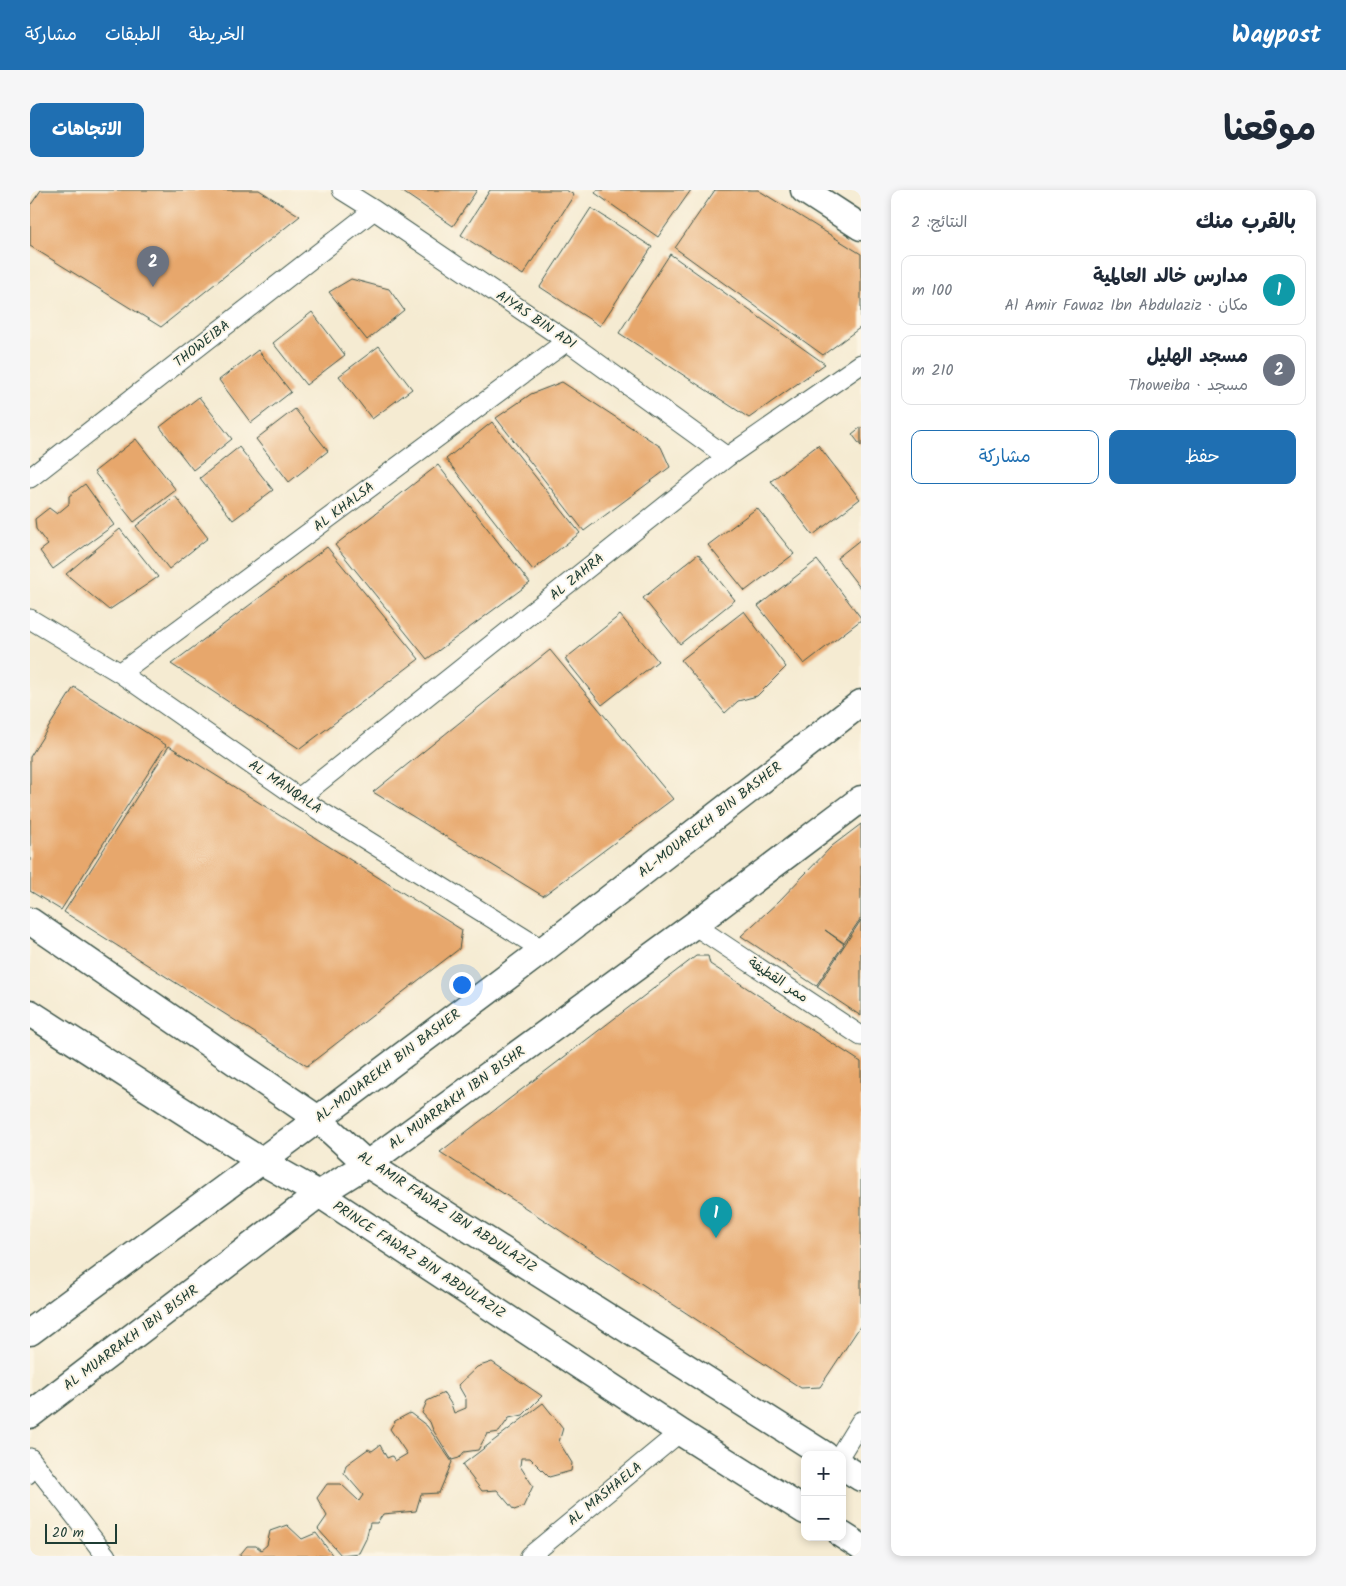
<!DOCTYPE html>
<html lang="ar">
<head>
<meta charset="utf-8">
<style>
  body { margin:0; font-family:Kalam,"Playpen Sans Arabic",sans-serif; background:#f6f6f7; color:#1f2937; direction:rtl }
  .controls { position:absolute; right:15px; bottom:15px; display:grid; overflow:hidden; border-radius:10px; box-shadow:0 2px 8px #0003 }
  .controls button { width:45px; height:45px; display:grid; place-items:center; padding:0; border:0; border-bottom:1px solid #e0e1e3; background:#fff; color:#1f2937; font:25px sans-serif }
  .scale { position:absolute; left:15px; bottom:12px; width:72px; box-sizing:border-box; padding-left:5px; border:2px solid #1f3d34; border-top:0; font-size:14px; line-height:18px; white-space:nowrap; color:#1f3d34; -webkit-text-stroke:4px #fcf5e5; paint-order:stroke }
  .you { position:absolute; left:431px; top:794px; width:18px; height:18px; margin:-12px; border:4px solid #fff; border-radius:50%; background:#1a73e8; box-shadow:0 0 0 8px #1a73e833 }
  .badge { display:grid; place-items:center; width:32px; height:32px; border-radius:50%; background:#1f6fb2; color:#fff; font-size:16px; font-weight:700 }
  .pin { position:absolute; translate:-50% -41px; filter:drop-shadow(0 1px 2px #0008) }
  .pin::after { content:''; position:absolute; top:26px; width:18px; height:15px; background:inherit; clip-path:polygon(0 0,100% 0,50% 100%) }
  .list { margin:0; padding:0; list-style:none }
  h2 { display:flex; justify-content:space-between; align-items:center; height:65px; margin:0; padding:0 20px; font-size:21px }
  h2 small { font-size:16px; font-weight:400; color:#747a83 }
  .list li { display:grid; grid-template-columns:32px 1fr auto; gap:15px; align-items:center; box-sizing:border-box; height:70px; margin:0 10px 10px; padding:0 10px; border:1px solid #e0e1e3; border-radius:10px }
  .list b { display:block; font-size:19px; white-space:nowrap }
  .list p { margin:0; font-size:16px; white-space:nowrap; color:#747a83 }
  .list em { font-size:16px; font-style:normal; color:#747a83 }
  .actions { display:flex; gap:10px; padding:15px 20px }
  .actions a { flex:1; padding:11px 0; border:1px solid #1f6fb2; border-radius:10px; text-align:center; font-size:18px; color:#1f6fb2 }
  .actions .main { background:#1f6fb2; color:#fff }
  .map { position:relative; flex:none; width:831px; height:1366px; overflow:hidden; direction:ltr; border-radius:10px }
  header { display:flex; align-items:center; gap:30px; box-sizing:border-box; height:70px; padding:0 25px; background:#1f6fb2; color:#fff }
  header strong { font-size:24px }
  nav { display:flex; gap:28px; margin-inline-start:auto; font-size:18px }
  .intro { display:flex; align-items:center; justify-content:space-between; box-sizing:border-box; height:120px; padding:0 30px }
  h1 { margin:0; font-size:35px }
  .button { padding:12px 22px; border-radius:10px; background:#1f6fb2; color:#fff; font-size:18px; font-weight:700 }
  main { display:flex; gap:30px; padding:0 30px }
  aside { flex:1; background:#fff; border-radius:10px; box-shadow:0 2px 8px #0003 }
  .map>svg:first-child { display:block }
</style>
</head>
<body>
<header>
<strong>Waypost</strong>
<nav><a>الخريطة</a><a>الطبقات</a><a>مشاركة</a></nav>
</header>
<div class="intro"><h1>موقعنا</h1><a class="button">الاتجاهات</a></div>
<main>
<aside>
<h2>بالقرب منك<small>النتائج: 2</small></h2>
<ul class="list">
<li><span class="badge" style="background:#0f9aa8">1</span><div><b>مدارس خالد العالمية</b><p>مكان · Al Amir Fawaz Ibn Abdulaziz</p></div><em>100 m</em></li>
<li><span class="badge" style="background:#6b7280">2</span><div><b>مسجد الهليل</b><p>مسجد · Thoweiba</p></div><em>210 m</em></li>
</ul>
<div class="actions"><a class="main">حفظ</a><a>مشاركة</a></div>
</aside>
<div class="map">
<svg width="831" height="1366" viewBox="0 0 831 1366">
  <rect width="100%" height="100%" fill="#fcf5e5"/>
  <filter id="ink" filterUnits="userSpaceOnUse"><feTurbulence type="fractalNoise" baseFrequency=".02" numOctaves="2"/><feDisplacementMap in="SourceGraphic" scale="10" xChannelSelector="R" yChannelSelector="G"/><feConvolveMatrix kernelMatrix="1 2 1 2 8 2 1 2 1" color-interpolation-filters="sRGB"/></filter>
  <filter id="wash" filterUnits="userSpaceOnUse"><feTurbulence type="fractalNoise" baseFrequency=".0096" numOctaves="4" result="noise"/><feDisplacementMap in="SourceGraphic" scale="20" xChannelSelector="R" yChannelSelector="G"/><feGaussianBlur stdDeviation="1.12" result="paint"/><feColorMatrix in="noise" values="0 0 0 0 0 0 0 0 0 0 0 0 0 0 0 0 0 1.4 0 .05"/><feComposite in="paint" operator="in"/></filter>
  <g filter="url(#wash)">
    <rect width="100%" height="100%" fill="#f5ebd2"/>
    <g id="blocks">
      <path fill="#e7a76c" d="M 11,0 L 229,0 L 270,26 L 131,137 L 0,56 L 0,16 Z
        M 370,0 L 447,0 L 423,36 Z
        M 460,0 L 536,0 L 544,5 L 493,85 L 431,45 Z
        M 567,0 L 661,0 L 628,47 L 565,3 Z
        M 685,0 L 728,0 L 831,64 L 831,137 L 793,165 L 645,58 Z
        M 561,18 L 622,57 L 570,136 L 510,97 Z
        M 640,64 L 795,174 L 719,228 L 589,143 Z
        M 321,89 L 359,99 L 374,120 L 337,150 L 299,102 Z
        M 282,122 L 315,165 L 276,195 L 243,153 Z
        M 349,156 L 382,199 L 342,229 L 309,186 Z
        M 228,160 L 261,202 L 221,233 L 189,190 Z
        M 532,192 L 631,257 L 640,277 L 554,341 L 466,228 L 501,204 Z
        M 169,207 L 202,249 L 163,280 L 130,237 Z
        M 265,219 L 298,261 L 259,292 L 226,249 Z
        M 462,232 L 550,343 L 503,380 L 416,269 Z
        M 831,237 L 831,256 L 822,244 Z
        M 106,249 L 146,300 L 104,332 L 64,282 Z
        M 788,255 L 830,309 L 783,345 L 741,291 Z
        M 209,257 L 243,300 L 203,330 L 170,288 Z
        M 408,275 L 500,393 L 397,469 L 305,355 Z
        M 55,294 L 84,335 L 23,379 L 10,361 L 18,355 L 6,339 L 5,329 L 19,318 L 27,324 L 39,314 L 39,306 Z
        M 145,306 L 178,348 L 139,379 L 106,336 Z
        M 727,318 L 764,364 L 715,401 L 678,355 Z
        M 90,339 L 128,387 L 79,420 L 36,384 Z
        M 831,349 L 831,399 L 807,368 Z
        M 297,357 L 389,469 L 270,559 L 141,474 Z
        M 668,364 L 705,410 L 650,454 L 613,408 Z
        M 787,370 L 831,428 L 831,430 L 774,474 L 728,416 Z
        M 714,421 L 756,477 L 727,506 L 708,511 L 695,523 L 651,470 Z
        M 590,425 L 628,471 L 572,515 L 535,469 Z
        M 520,460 L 643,609 L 513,706 L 343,602 Z
        M 44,497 L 136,555 L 31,720 L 0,701 L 0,567 Z
        M 139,556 L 432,740 L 429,759 L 277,876 L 34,722 Z
        M 831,634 L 831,728 L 814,753 L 795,740 L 814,754 L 786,796 L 711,746 L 749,711 L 802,656 Z
        M 831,730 L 831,826 L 787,797 Z
        M 666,766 L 678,766 L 680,774 L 831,872 L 831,1135 L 790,1197 L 771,1198 L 410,962 Z
        M 462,1172 L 512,1206 L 493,1225 L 479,1228 L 469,1242 L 457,1244 L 448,1260 L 434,1262 L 429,1268 L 422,1270 L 403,1240 L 400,1232 L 392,1223 L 397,1211 L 414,1203 L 421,1214 L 424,1223 L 436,1218 L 436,1209 L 428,1195 L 447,1177 Z
        M 513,1213 L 533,1238 L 529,1252 L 542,1273 L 541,1281 L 519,1287 L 500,1268 L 491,1268 L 490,1276 L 503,1296 L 493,1317 L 484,1320 L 467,1300 L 452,1301 L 432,1275 Z
        M 380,1223 L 397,1236 L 422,1272 L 409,1303 L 391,1304 L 386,1321 L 353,1324 L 347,1333 L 340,1333 L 336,1349 L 329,1363 L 311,1365 L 288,1339 L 297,1326 L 287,1308 L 297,1294 L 311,1294 L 329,1311 L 333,1305 L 314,1283 L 316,1275 L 338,1259 L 342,1261 L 350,1255 L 357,1268 L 362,1266 L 365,1271 L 377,1264 L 360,1239 L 365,1231 Z
        M 257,1335 L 272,1349 L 286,1343 L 303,1366 L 209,1366 L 217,1356 L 226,1356 L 231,1360 L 237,1355 L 240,1341 Z"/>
    </g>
  </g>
  <g filter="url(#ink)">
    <use href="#blocks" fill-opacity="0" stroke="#3f574c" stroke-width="1"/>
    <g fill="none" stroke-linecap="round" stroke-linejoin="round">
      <defs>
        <path id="lane" d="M 0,1288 L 7,1278"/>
        <path id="street" d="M 312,0 L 344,20 L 537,151 L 697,267
          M 0,288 L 344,20
          M 0,429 L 90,483 L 269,608 L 513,760
          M 90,483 L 537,151
          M 269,608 L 697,267 L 831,174
          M 664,735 L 831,846
          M 810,1265 L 831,1231
          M 0,1268 L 76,1366
          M 500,1366 L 650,1242"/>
        <path id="secondary" d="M 774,0 L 831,37
          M 0,731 L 288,929 L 337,974 L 795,1265
          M 0,823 L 231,971 L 289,1004 L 650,1242 L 775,1321
          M 0,1142 L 288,929 L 513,760 L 831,513
          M 0,1225 L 289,1004 L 337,974 L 664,735 L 831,609
          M 812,1276 L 831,1288
          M 812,1345 L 831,1357"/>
      </defs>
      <use href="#lane" stroke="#3f574c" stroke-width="12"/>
      <use href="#street" stroke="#3f574c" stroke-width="21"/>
      <use href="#secondary" stroke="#3f574c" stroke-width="29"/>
      <use href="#lane" stroke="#fff" stroke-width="10"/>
      <use href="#street" stroke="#fff" stroke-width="19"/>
      <use href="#secondary" stroke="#fff" stroke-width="26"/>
    </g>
  </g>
  <g text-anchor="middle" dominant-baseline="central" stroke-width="4" stroke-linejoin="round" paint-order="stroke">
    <g font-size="14" fill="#1f3d34" stroke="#fcf5e5">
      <text transform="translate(506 130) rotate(34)">AIYAS BIN ADI</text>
      <text transform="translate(172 154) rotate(-38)">THOWEIBA</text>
      <text transform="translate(314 317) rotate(-37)">AL KHALSA</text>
      <text transform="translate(547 387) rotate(-39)">AL ZAHRA</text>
      <text transform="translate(255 597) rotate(34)">AL MANQALA</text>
      <text transform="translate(680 630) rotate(-38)">AL-MOUAREKH BIN BASHER</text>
      <text transform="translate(748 790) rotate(34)">ممر القطيفة</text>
      <text transform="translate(358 876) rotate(-37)">AL-MOUAREKH BIN BASHER</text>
      <text transform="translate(427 908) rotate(-36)">AL MUARRAKH IBN BISHR</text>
      <text transform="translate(417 1022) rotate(33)">AL AMIR FAWAZ IBN ABDULAZIZ</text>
      <text transform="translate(389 1070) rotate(33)">PRINCE FAWAZ BIN ABDULAZIZ</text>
      <text transform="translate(101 1148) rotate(-37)">AL MUARRAKH IBN BISHR</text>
      <text transform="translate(575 1304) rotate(-39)">AL MASHAELA</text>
    </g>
  </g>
</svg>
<div class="controls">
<button>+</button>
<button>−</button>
</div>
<div class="scale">20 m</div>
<div class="you"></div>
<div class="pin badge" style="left:686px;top:1048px;background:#0f9aa8">1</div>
<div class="pin badge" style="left:123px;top:97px;background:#6b7280">2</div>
</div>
</main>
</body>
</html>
